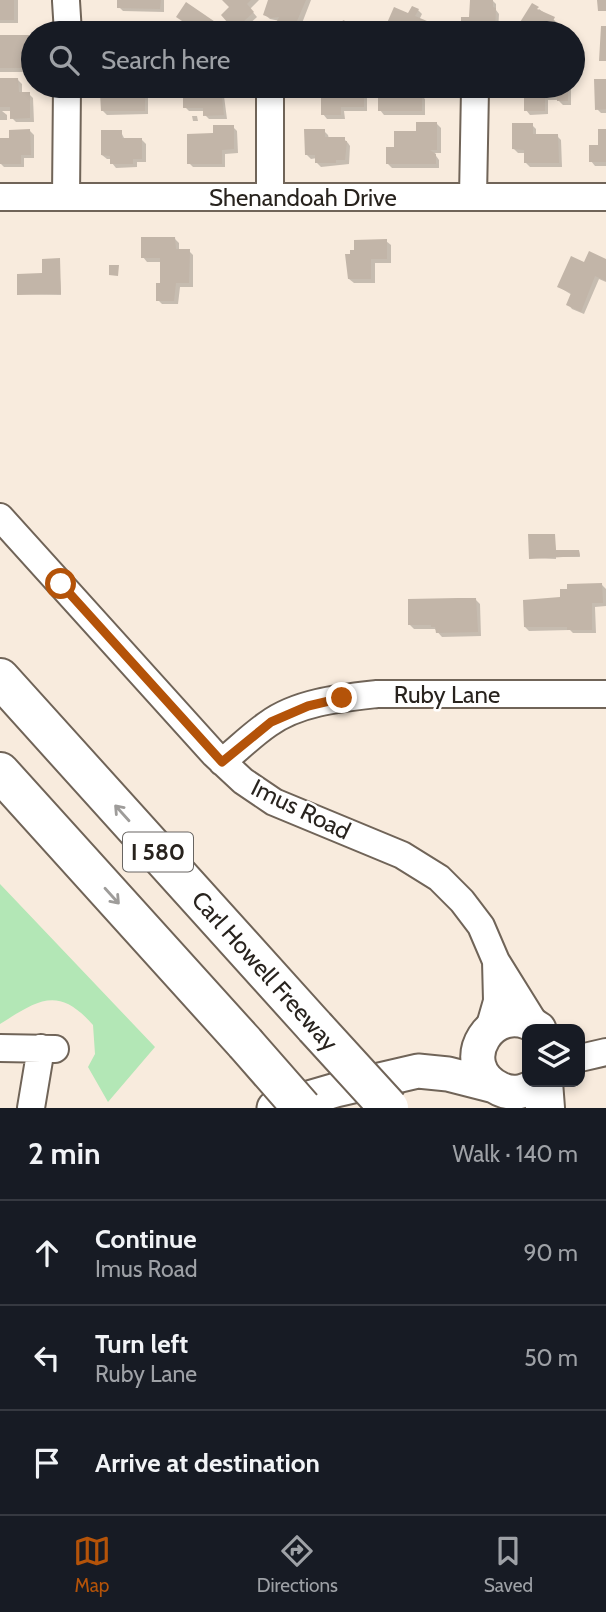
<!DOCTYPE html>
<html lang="en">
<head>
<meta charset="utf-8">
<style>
  body { margin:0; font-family:Cabin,sans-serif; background:#242831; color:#f1f3f6 }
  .controls { position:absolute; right:21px; bottom:21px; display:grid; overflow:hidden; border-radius:14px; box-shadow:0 4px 10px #0003 }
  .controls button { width:63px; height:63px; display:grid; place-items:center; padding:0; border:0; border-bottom:2px solid #363941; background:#171b24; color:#f1f3f6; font:35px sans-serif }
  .stop { position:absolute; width:21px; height:21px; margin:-16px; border:5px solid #b45309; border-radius:50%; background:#fff }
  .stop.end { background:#b45309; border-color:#fff; box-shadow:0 2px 7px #0008 }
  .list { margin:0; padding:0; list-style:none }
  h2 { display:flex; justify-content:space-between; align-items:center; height:91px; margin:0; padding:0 28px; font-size:30px }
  h2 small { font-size:23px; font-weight:400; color:#9ea1a6 }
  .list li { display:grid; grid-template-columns:46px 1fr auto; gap:21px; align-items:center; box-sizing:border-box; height:105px; padding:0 28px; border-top:2px solid #363941 }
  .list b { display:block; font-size:26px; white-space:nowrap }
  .list p { margin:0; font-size:23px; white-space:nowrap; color:#9ea1a6 }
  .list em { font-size:23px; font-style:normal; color:#9ea1a6 }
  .icon { flex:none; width:38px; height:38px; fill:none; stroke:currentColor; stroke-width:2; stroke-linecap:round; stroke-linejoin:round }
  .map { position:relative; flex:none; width:606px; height:1108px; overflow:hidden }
  .search { position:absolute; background:#171b24; box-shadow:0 4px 10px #0003; left:21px; right:21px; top:21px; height:77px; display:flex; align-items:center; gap:18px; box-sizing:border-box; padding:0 24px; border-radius:38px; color:#9ea1a6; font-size:26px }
  .sheet { height:406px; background:#171b24 }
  nav { display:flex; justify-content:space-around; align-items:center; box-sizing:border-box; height:98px; border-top:2px solid #363941; background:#171b24; font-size:19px; color:#9ea1a6 }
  nav a { display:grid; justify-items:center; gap:4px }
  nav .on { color:#b45309 }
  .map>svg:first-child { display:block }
</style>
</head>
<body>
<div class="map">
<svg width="606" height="1108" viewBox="0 0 606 1108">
  <rect width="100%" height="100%" fill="#f8ebdd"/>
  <path fill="#b3e7b6" d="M 0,884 L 155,1047 L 108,1102 L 88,1067 L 95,1054 L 93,1025 C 58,985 38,1000 0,1024 Z"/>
  <path fill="#0003" d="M 0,0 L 18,0 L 18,23 L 0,23 Z
    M 119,0 L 164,0 L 164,12 L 123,11 L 119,7 Z
    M 224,0 L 259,0 L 250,9 L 257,17 L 240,32 L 223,15 L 231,8 Z
    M 271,0 L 311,0 L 299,31 L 280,21 L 270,19 L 265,15 Z
    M 472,0 L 492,0 L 496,4 L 496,10 L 499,14 L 498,33 L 462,33 L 463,19 L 471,19 Z
    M 539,9 L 558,23 L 553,33 L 503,33 L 508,24 L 517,29 L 534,17 Z
    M 418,10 L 422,14 L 419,20 L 438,28 L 441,33 L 392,33 L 394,27 L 389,22 Z
    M 0,37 L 28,37 L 33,41 L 33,57 L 27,57 L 31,61 L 32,72 L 0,72 Z
    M 0,79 L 17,79 L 22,84 L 22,94 L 29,94 L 33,98 L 34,122 L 16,122 L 12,118 L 11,111 L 2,111 L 7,115 L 7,120 L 0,120 Z
    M 606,81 L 606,113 L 601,113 L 597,109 Z
    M 104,86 L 148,86 L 148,114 L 107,115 L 102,110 L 110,95 Z
    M 184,86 L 215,86 L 218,92 L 224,96 L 227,119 L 209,119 L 205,115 L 205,111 L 189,111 L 185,107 Z
    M 326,86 L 367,86 L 367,111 L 344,111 L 345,119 L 327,119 L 323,114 L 329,89 Z
    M 380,86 L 425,86 L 425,92 L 418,92 L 425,99 L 425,115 L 384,115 L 380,110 Z
    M 526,86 L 571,86 L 571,105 L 563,105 L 558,100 L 548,100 L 548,114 L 530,115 L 526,110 Z
    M 192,116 L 197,116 L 198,121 L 193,121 Z
    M 437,124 L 441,128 L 441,153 L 434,153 L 439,160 L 439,168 L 392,168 L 388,164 L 396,149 L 418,132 Z
    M 532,125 L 536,129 L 536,136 L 557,136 L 561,140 L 562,167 L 530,167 L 526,163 L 526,153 L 518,153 L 514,149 Z
    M 233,127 L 237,131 L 238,153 L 225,154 L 225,167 L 193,167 L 189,163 L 215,135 Z
    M 606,130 L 606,166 L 595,166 L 591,161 Z
    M 30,131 L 34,135 L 34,158 L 24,158 L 24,167 L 4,167 L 0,163 L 0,140 L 11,140 Z
    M 324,131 L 328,135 L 329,139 L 344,139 L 348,143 L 350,146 L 349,164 L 321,167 L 317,163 L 317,158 L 311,159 L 306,154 Z
    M 121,132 L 125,140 L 142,140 L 146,144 L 146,162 L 137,162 L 137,167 L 116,168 L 112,163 L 112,159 L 107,159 L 102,155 Z
    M 174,238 L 179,243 L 179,251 L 189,251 L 193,255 L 193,287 L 180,287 L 178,304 L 162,304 L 158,300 L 162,284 L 162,262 L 147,262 L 143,257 Z
    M 386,241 L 391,245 L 391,263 L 375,263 L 375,283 L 354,283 L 349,279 Z
    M 59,260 L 61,295 L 19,294 L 44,275 Z
    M 606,261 L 606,282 L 599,279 L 584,314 L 572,309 L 568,304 L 572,295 L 559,287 L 585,264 Z
    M 554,536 L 556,552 L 579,551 L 580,557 L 556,557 L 556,559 L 530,558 Z
    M 602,585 L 606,589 L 606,606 L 595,607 L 596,633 L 573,633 L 570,630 L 529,631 L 525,627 Z
    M 475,599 L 480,604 L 481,636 L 442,637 L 435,629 L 414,629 L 410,625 Z"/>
  <path fill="#c2b5a8" d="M 0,0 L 14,0 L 14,20 L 0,20 Z
    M 117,0 L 161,0 L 160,9 L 117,8 Z
    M 222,0 L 251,0 L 247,4 L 254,12 L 234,30 L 221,15 L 229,7 Z
    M 268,0 L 306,0 L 294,28 L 277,21 L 279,17 L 271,18 L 263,15 Z
    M 470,0 L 493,0 L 493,7 L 496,8 L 495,30 L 486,30 L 486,33 L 461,33 L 461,17 L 469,17 Z
    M 597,0 L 606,0 L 606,11 L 598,11 Z
    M 186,2 L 227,30 L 225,33 L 175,33 L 182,21 L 176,17 Z
    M 532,3 L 539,7 L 537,9 L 555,17 L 547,33 L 501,33 L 507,22 L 517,27 Z
    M 412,6 L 419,9 L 415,16 L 439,26 L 436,33 L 390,33 L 393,25 L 387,23 L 394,7 L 408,13 Z
    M 344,20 L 352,33 L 304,33 L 323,23 L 327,30 Z
    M 601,26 L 606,26 L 606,61 L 599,61 Z
    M 0,35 L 29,35 L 29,54 L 21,54 L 21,56 L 28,55 L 28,68 L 0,68 Z
    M 0,78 L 18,78 L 19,92 L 30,92 L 30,118 L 10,119 L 10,107 L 0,107 Z
    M 594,79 L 606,79 L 606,109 L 595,110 Z
    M 102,86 L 145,86 L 145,111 L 101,111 L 100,93 L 106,93 L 106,90 L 102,90 Z
    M 183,86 L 214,86 L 214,90 L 221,90 L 224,115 L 203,116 L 203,108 L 183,108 Z
    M 325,86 L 364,86 L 364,107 L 341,107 L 341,115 L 321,115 L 321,87 Z
    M 378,86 L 417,86 L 417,93 L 422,93 L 422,111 L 378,111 Z
    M 524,86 L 568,86 L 568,101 L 557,101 L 557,96 L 545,96 L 545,111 L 524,111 Z
    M 416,122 L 437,122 L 437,150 L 430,150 L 436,154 L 436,164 L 386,164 L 386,147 L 394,147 L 394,131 L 416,131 Z
    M 512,123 L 533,123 L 533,134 L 558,134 L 559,163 L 524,163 L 524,150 L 512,149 Z
    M 213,125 L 234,125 L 234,149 L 222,150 L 222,164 L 187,164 L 187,134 L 213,133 Z
    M 30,129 L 31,155 L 21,155 L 21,164 L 0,164 L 0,138 L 9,138 L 9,130 Z
    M 304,129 L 325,129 L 325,137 L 345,137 L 345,141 L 347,141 L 345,160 L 336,160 L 336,163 L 315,163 L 315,155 L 305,155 Z
    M 598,129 L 606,129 L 606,162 L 589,162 L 589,145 L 598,145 Z
    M 101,130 L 122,130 L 122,138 L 142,138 L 142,159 L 133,159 L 133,164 L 110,164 L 110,156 L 101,155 Z
    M 141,237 L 175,237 L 176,249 L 190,249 L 189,283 L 176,283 L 174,301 L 156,301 L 156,283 L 160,283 L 160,258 L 141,258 Z
    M 387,239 L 387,259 L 371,259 L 371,279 L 348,279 L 345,254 L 350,254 L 350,250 L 354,250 L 354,240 Z
    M 589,251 L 606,259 L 606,281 L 595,276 L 581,312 L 566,305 L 571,293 L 557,287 L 571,256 L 584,262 Z
    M 60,258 L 61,294 L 17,295 L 17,274 L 42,273 L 42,259 Z
    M 109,265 L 119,265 L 118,276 L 109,275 Z
    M 528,534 L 555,534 L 556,550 L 579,550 L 580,556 L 529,559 Z
    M 602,583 L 603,603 L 592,603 L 592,630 L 567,630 L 567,627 L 524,627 L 523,600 L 560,597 L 560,589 L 567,589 L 567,584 Z
    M 458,598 L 476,598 L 478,632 L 436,633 L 435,627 L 431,627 L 431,625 L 408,625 L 408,599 Z"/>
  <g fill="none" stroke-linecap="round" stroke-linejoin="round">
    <defs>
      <path id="minor" d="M 66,1 L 68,33
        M 270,86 L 270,197
        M 0,197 L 606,197
        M 66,197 L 67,86
        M 473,197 L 475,89
        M 0,517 L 214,754 L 243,781 L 274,802 L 402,855 L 439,878 L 462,901 L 481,926 L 496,961 L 537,1027
        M 222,762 C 238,749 252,735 268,724 C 298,702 341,698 377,694 L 606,694
        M 489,1029 L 497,1001 L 496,961
        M 0,1048 L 55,1049
        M 580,1058 L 606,1052
        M 31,1108 L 41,1048"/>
      <path id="major" d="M 539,1029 C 494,995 450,1065 500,1089 C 515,1096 528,1091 541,1082
        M 274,1108 L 336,1090 L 418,1071 L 448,1074 L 491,1085"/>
      <path id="highway" d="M 0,678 L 315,1027
        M 0,772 L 245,1043
        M 543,1082 L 545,1108"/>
    </defs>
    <use href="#minor" stroke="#706458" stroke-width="30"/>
    <use href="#major" stroke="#706458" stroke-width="37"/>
    <use href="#highway" stroke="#706458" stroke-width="42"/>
    <use href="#minor" stroke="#fff" stroke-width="26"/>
    <use href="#major" stroke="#fff" stroke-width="33"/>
    <use href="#highway" stroke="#fff" stroke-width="38"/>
    <defs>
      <path id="highway-bridge" d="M 315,1027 L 389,1108
        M 245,1043 L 302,1108"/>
    </defs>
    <use href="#highway-bridge" stroke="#706458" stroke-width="42" stroke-linecap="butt"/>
    <use href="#highway-bridge" stroke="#fff" stroke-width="38"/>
  </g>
  <defs><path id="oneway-shaft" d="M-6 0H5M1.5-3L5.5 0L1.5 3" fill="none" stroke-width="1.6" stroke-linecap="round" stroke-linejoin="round" transform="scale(1.75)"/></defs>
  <g stroke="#9e9c9a">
    <use href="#oneway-shaft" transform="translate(122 813) rotate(-132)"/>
    <use href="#oneway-shaft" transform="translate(112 896) rotate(48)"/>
  </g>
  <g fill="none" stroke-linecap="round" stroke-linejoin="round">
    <path stroke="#b45309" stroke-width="9" d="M 61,584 L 222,762 L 271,722 L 308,706 L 342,698"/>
  </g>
  <g text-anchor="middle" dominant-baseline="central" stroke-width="5" stroke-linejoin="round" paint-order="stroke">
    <rect fill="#fff" stroke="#686562" stroke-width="2" x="123" y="832.5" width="70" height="39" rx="5"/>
    <g font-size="23" font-weight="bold" fill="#28231e">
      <text x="158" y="852">I 580</text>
    </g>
    <g font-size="24" fill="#28231e" stroke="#fff">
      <text x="303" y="197">Shenandoah Drive</text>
      <text x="447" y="694">Ruby Lane</text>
      <text transform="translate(301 809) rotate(26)">Imus Road</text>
      <text transform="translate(265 971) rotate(48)">Carl Howell Freeway</text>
    </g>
  </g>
</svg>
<div class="controls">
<button><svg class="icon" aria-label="layers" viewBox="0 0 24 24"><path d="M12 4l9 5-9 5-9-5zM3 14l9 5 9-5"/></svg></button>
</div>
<div class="stop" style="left:61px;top:584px"></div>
<div class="stop end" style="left:342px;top:698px"></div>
<div class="search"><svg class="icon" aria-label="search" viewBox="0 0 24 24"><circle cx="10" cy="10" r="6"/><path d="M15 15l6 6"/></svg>Search here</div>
</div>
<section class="sheet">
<h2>2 min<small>Walk · 140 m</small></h2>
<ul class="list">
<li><svg class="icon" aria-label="ahead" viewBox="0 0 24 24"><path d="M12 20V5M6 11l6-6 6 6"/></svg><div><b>Continue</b><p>Imus Road</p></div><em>90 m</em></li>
<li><svg class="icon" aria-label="left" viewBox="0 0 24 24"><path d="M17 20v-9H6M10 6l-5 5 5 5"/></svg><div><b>Turn left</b><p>Ruby Lane</p></div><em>50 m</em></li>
<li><svg class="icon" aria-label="arrive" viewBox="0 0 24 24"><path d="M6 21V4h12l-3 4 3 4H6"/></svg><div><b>Arrive at destination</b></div></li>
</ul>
</section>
<nav>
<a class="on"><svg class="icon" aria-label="map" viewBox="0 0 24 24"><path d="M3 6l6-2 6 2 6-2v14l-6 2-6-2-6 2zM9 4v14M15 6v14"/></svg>Map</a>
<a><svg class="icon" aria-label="directions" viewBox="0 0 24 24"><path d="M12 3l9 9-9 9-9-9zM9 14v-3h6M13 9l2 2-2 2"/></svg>Directions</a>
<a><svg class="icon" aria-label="saved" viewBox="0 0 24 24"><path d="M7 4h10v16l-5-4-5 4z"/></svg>Saved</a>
</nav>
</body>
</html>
